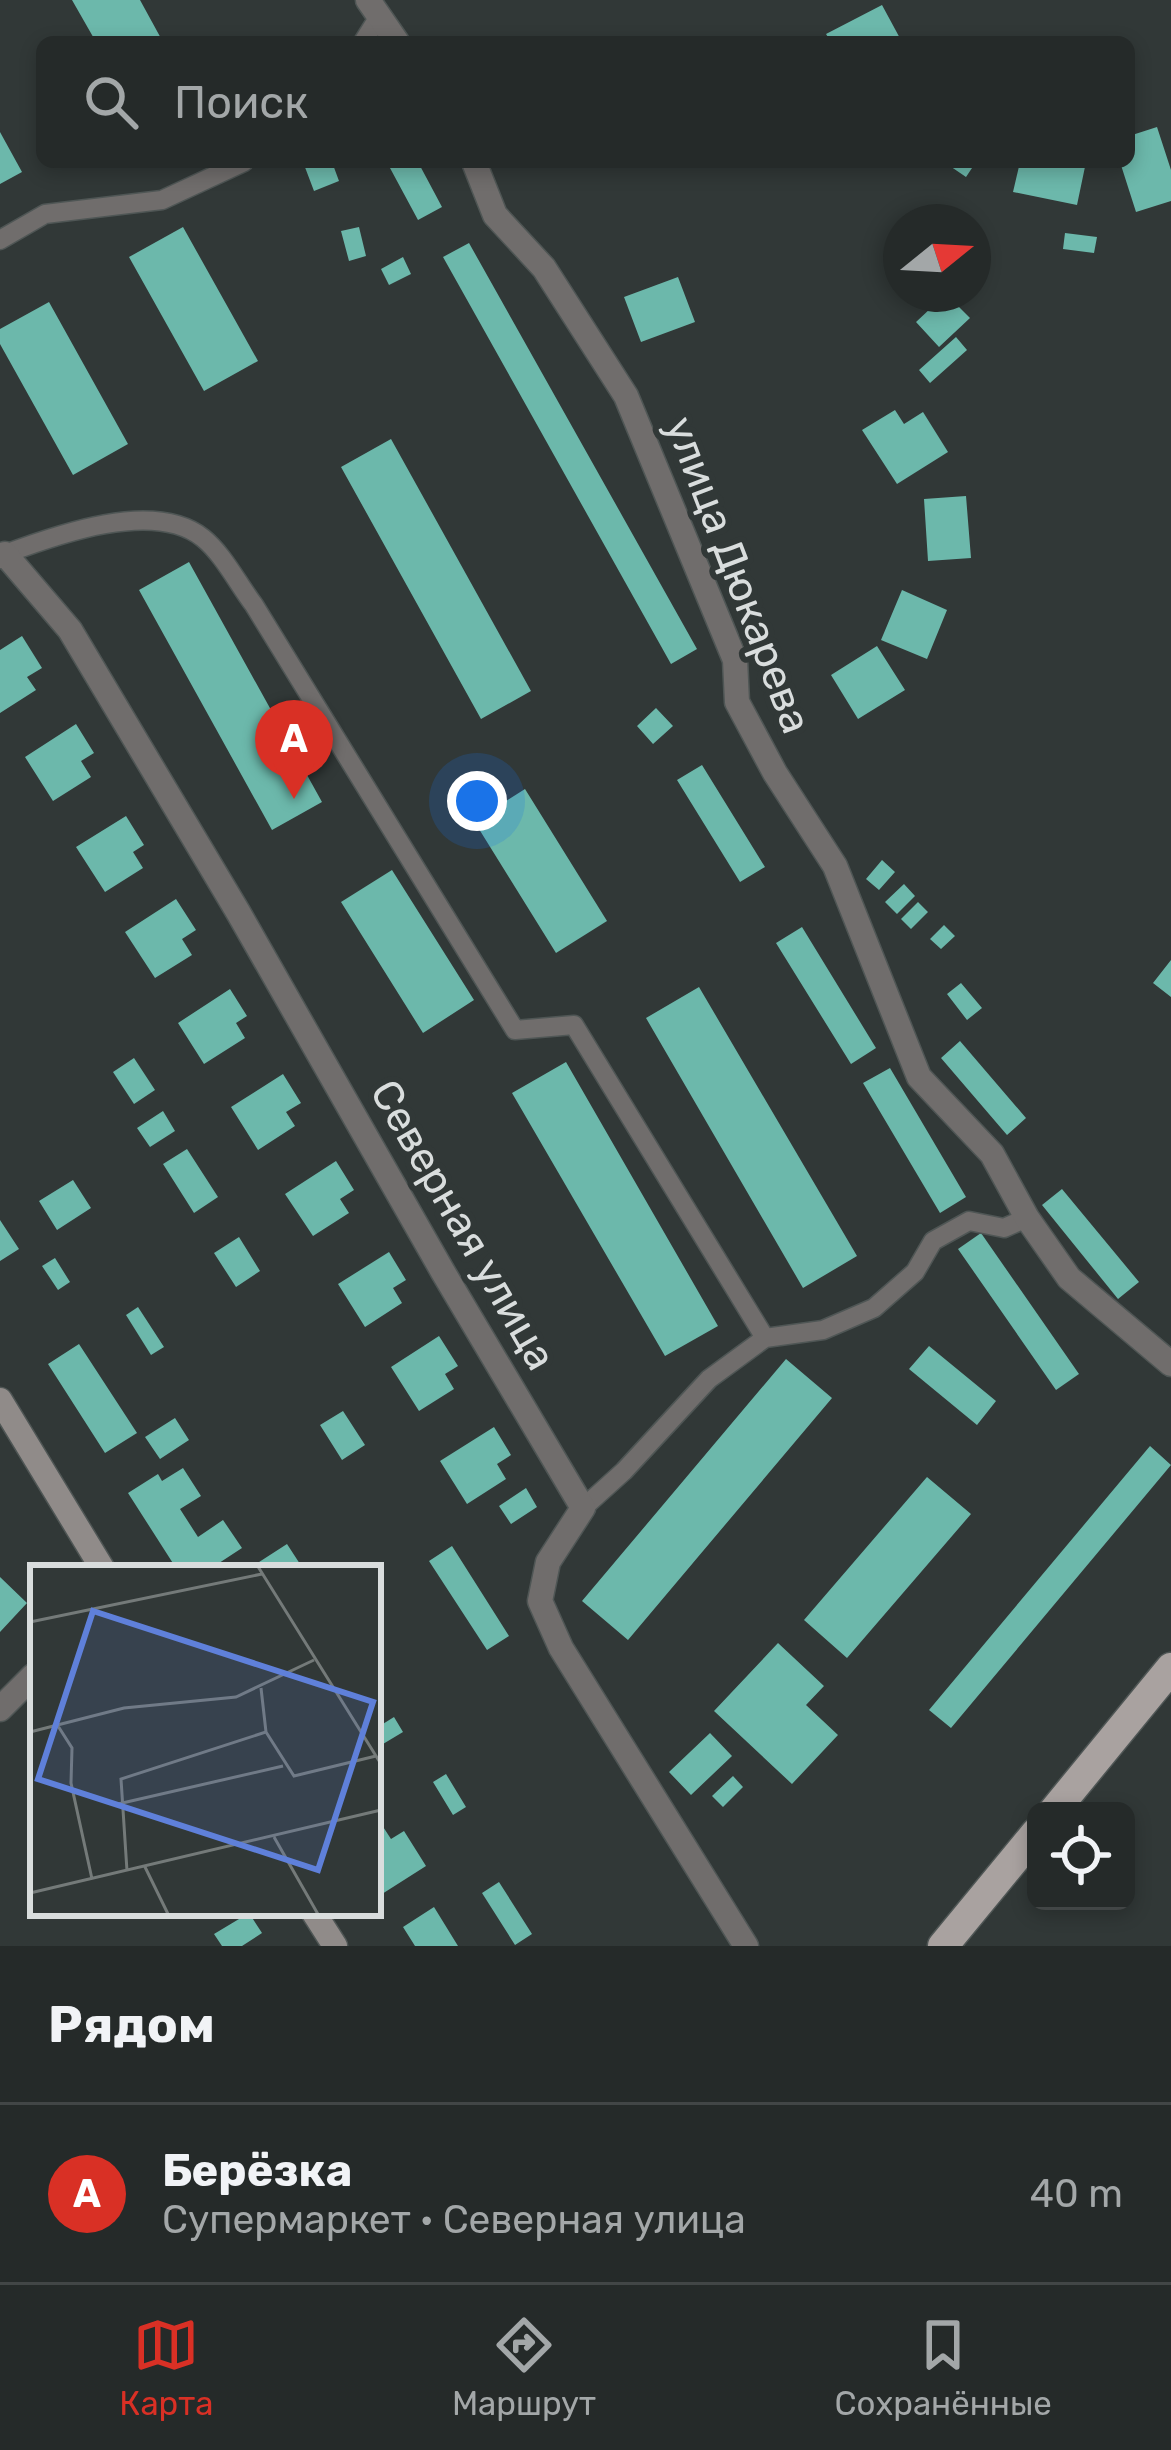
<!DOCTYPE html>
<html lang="ru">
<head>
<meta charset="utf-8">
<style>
  body { margin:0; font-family:Rubik,sans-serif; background:#2d3231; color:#f1f3f6 }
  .controls { position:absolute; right:36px; bottom:36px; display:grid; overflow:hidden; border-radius:18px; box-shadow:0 6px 18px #0003 }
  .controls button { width:108px; height:108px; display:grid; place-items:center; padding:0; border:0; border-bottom:3px solid #424646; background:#252a29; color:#f1f3f6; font:60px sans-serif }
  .compass { position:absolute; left:883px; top:204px; width:108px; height:108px; border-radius:50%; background:#252a29; box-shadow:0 6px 18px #0003; rotate:72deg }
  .you { position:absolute; left:477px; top:801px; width:42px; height:42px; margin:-30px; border:9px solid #fff; border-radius:50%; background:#1a73e8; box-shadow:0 0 0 18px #1a73e833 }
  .badge { display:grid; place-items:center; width:78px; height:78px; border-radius:50%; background:#d93025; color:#fff; font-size:39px; font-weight:700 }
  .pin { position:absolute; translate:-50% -99px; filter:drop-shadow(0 3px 6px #0008) }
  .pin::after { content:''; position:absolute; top:63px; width:42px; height:36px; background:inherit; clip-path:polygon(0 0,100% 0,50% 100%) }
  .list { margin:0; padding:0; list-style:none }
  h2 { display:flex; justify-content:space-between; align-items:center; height:156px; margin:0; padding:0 48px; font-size:51px }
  h2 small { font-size:39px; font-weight:400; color:#a3a7a8 }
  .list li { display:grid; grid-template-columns:78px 1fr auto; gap:36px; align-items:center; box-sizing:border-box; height:180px; padding:0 48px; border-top:3px solid #424646 }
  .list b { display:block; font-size:45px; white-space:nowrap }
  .list p { margin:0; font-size:39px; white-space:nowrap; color:#a3a7a8 }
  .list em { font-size:39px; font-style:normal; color:#a3a7a8 }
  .icon { flex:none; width:66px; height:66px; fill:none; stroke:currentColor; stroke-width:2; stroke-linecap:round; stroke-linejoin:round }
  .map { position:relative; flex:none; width:1171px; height:1946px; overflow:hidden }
  .search { position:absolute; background:#252a29; box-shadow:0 6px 18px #0003; left:36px; right:36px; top:36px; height:132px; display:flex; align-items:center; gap:30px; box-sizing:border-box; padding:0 42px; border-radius:18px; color:#a3a7a8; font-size:45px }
  .sheet { height:336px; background:#252a29 }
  nav { display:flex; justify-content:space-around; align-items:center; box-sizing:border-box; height:168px; border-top:3px solid #424646; background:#252a29; font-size:33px; color:#a3a7a8 }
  nav a { display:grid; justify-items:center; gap:6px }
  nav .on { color:#d93025 }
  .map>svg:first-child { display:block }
</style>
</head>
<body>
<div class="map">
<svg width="1171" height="1946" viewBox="0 0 1171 1946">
  <rect width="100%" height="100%" fill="#313837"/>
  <path fill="#6cb8ab" d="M 72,0 L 140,0 L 163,42 L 96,42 Z
    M 882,5 L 902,42 L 831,42 L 826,34 Z
    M 1157,127 L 1171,170 L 1171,201 L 1136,212 L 1120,162 L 1129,162 L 1129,136 Z
    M 0,132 L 22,172 L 0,184 Z
    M 303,162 L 332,162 L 339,181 L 314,191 Z
    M 401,162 L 418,162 L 442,207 L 418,220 L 390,168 Z
    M 944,162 L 976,162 L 966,177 Z
    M 1020,162 L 1086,162 L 1077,205 L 1013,192 Z
    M 183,227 L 258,361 L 204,391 L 129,257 Z
    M 359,227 L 366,256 L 349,261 L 341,231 Z
    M 1065,233 L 1097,237 L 1094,253 L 1063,249 Z
    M 469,243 L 697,649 L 671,664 L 443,257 Z
    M 403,257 L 411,274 L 389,285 L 381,269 Z
    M 678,277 L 695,322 L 641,342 L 624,297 Z
    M 946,294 L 970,318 L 939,347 L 916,322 Z
    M 49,302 L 128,444 L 73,475 L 0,344 L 0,329 Z
    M 956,337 L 967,350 L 930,383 L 919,370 Z
    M 895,410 L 904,424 L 923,412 L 948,452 L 897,484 L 862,430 Z
    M 391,439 L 531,691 L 481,719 L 341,467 Z
    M 966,496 L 971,558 L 928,561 L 924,499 Z
    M 189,562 L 322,802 L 272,830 L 139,590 Z
    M 902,590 L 947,610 L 927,659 L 881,640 Z
    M 22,636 L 42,668 L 27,677 L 36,690 L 0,713 L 0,650 Z
    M 877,646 L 905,690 L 858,719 L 831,675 Z
    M 656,708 L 673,726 L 653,744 L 637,726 Z
    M 76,724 L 94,753 L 81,761 L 91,777 L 53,801 L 25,757 Z
    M 702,765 L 765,867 L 740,882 L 677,780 Z
    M 525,789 L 607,921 L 556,953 L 474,821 Z
    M 126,816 L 144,845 L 133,852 L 143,868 L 105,892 L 76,847 Z
    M 882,860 L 895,872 L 879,890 L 866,879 Z
    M 392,870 L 474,1000 L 423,1033 L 341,902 Z
    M 904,884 L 915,896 L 897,914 L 885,902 Z
    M 176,899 L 196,930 L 182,939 L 192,955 L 155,978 L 125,932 Z
    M 918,902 L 928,912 L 911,929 L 901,919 Z
    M 944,925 L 955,936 L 941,949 L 930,939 Z
    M 802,927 L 876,1048 L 851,1064 L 776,943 Z
    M 1171,960 L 1171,997 L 1153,983 Z
    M 961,983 L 982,1008 L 967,1020 L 947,994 Z
    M 699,987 L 857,1256 L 803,1288 L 646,1018 Z
    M 230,989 L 247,1016 L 236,1023 L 245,1038 L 204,1064 L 178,1023 Z
    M 960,1041 L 1026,1118 L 1007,1135 L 941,1058 Z
    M 134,1058 L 155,1090 L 134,1104 L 113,1072 Z
    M 566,1062 L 718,1326 L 665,1356 L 512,1093 Z
    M 890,1068 L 966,1197 L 940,1213 L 863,1083 Z
    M 283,1074 L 301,1103 L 286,1112 L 295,1126 L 258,1150 L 231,1107 Z
    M 163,1111 L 175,1131 L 150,1147 L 137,1128 Z
    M 187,1149 L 218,1197 L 194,1213 L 163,1164 Z
    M 336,1161 L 354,1190 L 340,1199 L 349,1213 L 313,1236 L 285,1194 Z
    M 73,1180 L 91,1208 L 57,1230 L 39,1201 Z
    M 1062,1189 L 1139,1282 L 1118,1299 L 1042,1205 Z
    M 0,1220 L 19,1249 L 0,1261 Z
    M 981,1233 L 1079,1374 L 1056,1390 L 958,1249 Z
    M 239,1237 L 260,1271 L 236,1287 L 214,1253 Z
    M 389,1252 L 406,1280 L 393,1288 L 402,1303 L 365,1327 L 338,1284 Z
    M 55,1258 L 70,1282 L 58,1290 L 42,1266 Z
    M 138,1307 L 164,1347 L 151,1355 L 126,1315 Z
    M 439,1336 L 458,1366 L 445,1374 L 454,1389 L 419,1411 L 391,1367 Z
    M 79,1344 L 137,1433 L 105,1453 L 48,1364 Z
    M 929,1346 L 996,1401 L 977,1425 L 909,1369 Z
    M 786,1359 L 832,1398 L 628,1640 L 582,1601 Z
    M 343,1411 L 365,1445 L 342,1460 L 320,1425 Z
    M 175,1418 L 189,1440 L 160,1459 L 145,1437 Z
    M 494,1427 L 511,1455 L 497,1464 L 506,1479 L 467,1504 L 440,1461 Z
    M 1150,1446 L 1171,1465 L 951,1728 L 929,1710 Z
    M 183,1468 L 201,1496 L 180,1509 L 198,1537 L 223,1520 L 242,1548 L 216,1565 L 218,1568 L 176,1568 L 128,1493 L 158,1474 L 162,1481 Z
    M 927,1477 L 971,1514 L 847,1658 L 804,1620 Z
    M 526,1488 L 537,1507 L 511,1524 L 499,1506 Z
    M 287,1544 L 300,1564 L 293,1568 L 259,1568 L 256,1564 Z
    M 452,1546 L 509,1636 L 487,1650 L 429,1561 Z
    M 0,1577 L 27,1603 L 0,1632 Z
    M 778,1643 L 824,1686 L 806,1705 L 838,1735 L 792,1784 L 714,1711 Z
    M 394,1717 L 403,1732 L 378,1747 L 378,1727 Z
    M 710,1733 L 732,1756 L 691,1795 L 669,1772 Z
    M 446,1774 L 466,1807 L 453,1815 L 433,1782 Z
    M 733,1776 L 743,1787 L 723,1807 L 712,1796 Z
    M 378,1819 L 391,1839 L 404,1831 L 426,1866 L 382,1894 L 378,1887 Z
    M 499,1882 L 532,1934 L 515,1945 L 482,1893 Z
    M 434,1907 L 458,1946 L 415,1946 L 403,1927 Z
    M 249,1913 L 262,1933 L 242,1946 L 222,1946 L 214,1934 Z"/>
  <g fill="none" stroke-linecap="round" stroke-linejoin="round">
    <defs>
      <path id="lane" d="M 363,42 L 378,18
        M 0,240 L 45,214 L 162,200 L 244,162
        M 5,554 C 56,535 154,499 203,538 C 223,554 238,584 254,605 L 515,1030 L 574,1025 L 765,1338 L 823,1330 L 874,1308 L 915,1272 L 933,1241 L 969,1221 L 1004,1228 L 1027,1218
        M 583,1508 L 624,1471 L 709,1379 L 765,1338"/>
      <path id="street" d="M 368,0 L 397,42
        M 474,162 L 495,215 L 544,268 L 626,396 L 735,660 L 737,702 L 775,773 L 835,866 L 919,1077 L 992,1154 L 1027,1218 L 1069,1278 L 1171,1364
        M 0,556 L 5,554 L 70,630 L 238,912 L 443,1272 L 583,1508 L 548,1562 L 540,1601 L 561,1648 L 746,1946
        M 0,1709 L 33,1676"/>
      <path id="secondary" d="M 0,1400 L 102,1568
        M 314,1913 L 335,1946"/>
      <path id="primary" d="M 1054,1811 L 1171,1668
        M 943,1946 L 1036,1833"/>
    </defs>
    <use href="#lane" stroke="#4f5655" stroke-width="21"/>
    <use href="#street" stroke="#4f5655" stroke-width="27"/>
    <use href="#secondary" stroke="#4f5655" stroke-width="27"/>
    <use href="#primary" stroke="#4f5655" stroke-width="33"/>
    <use href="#lane" stroke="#706d6c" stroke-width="18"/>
    <use href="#street" stroke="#706d6c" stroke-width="24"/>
    <use href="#secondary" stroke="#908b89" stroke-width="24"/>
    <use href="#primary" stroke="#a9a2a0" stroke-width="30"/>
  </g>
  <g text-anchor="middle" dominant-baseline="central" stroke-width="12" stroke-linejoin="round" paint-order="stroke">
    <g font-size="42" fill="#d9dddd" stroke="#313837">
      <text transform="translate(738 575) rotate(69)">улица Дюкарева</text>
      <text transform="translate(463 1225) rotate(60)">Северная улица</text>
    </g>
  </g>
  <g transform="translate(30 1565)">
    <rect width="351" height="351" fill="#313837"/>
    <path fill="none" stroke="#747a79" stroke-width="3" d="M 227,0 L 351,199M 0,57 L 232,9M 28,161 L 42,183 L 41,218 L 62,314M 0,167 L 94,143 L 206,132 L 284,95M 236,167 L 264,211 L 346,191M 88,239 L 253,201M 244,272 L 289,351M 115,302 L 139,351M 97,306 L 91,214 L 236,167 L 231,123M 0,328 L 351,245"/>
    <path fill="#5f80da" fill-opacity="0.15" stroke="#5f80da" stroke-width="6" d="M 63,46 L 343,137 L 288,305 L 8,214 Z"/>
    <rect width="351" height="351" fill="none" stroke="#d9dddd" stroke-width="6"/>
  </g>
</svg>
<div class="controls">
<button><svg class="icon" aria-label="locate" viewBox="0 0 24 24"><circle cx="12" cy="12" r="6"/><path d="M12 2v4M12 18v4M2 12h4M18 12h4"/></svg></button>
</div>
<svg class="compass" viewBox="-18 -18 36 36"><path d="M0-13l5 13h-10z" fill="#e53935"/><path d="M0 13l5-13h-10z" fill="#a3a7a8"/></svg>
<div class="you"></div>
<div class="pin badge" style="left:294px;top:799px">A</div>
<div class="search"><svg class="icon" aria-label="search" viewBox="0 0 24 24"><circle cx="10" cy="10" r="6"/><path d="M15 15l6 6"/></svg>Поиск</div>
</div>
<section class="sheet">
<h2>Рядом<small></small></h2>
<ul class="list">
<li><span class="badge">A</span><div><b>Берёзка</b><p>Супермаркет · Северная улица</p></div><em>40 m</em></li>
</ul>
</section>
<nav>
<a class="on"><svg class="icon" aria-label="map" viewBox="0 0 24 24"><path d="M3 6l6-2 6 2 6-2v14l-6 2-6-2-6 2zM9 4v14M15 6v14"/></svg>Карта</a>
<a><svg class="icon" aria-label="directions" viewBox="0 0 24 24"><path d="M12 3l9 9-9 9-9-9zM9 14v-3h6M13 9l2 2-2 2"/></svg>Маршрут</a>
<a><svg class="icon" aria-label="saved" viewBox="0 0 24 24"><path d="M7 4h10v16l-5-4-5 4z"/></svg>Сохранённые</a>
</nav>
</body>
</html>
